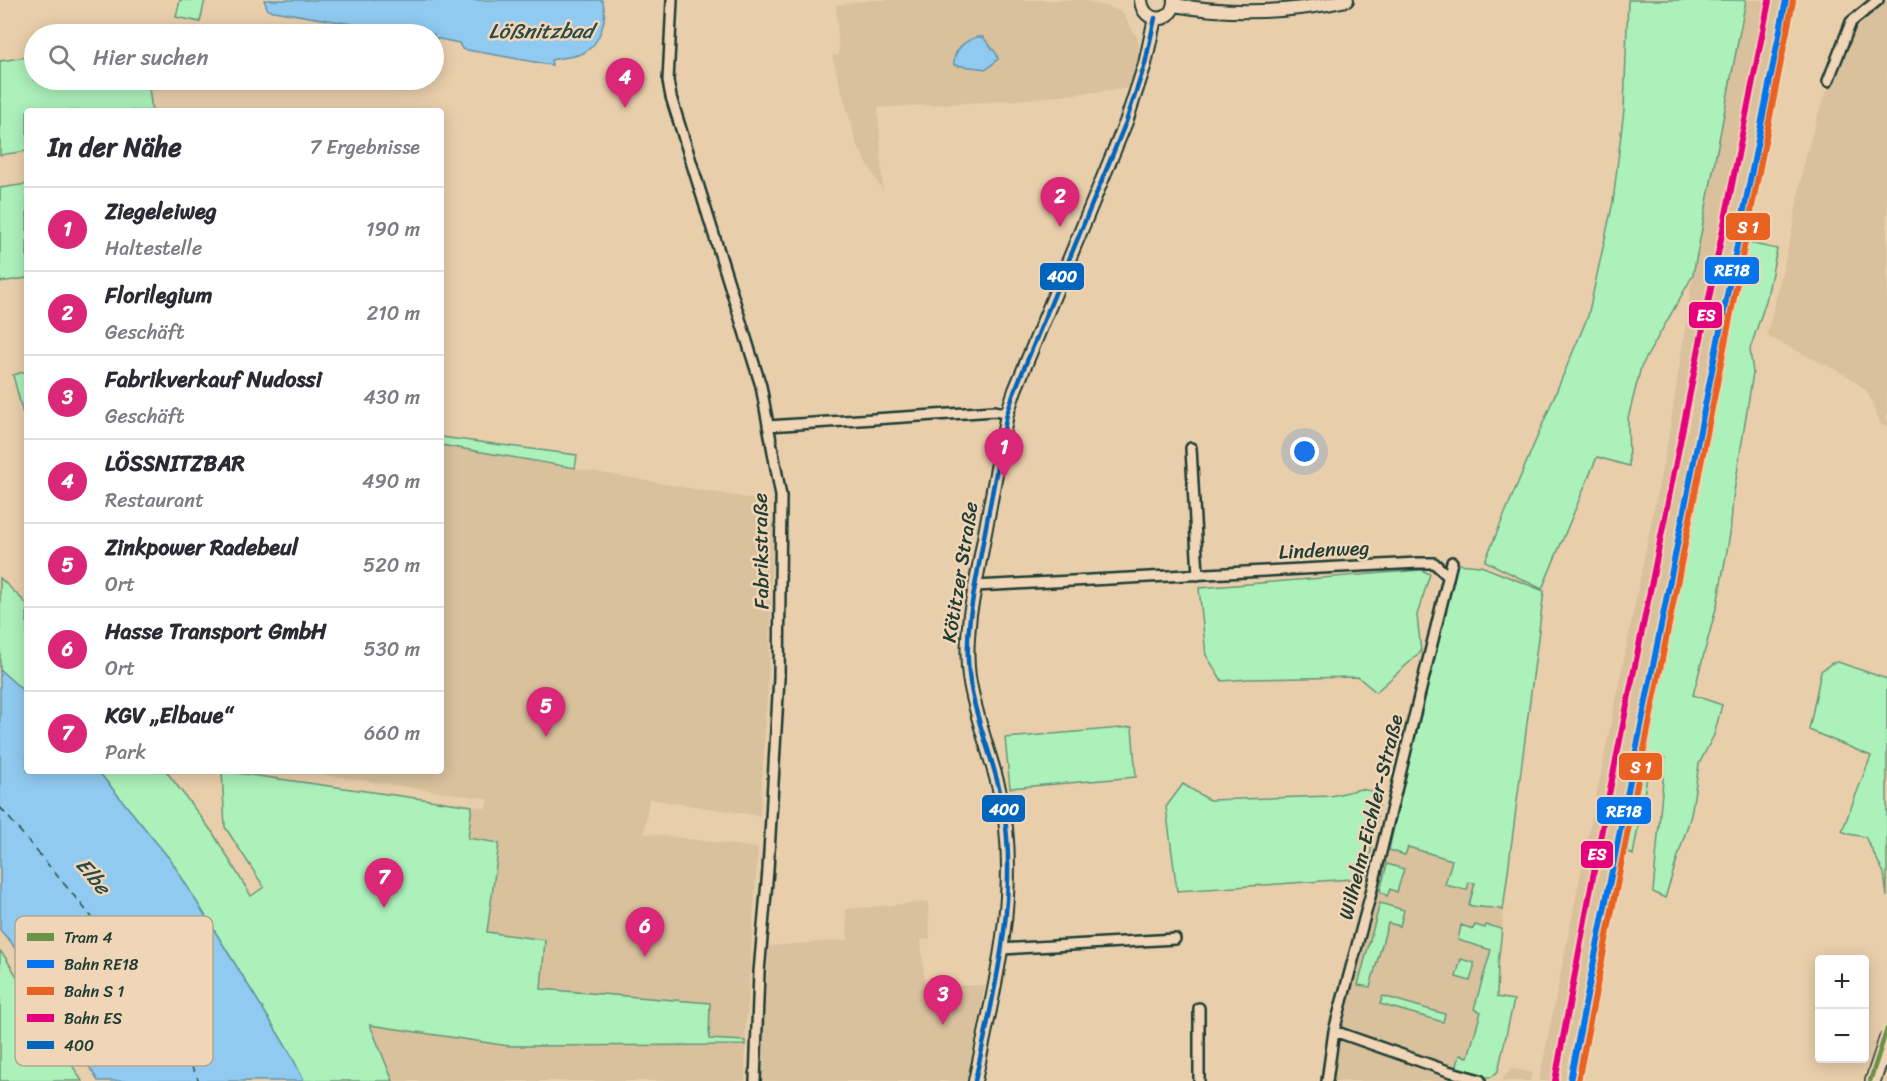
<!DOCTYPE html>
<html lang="de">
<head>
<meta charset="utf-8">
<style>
  body { margin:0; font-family:Sriracha,sans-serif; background:#f2f2f3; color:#2b2b33 }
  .controls { position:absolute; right:18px; bottom:18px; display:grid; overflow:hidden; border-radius:6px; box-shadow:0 3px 15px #0003 }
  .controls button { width:54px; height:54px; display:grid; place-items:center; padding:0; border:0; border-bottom:2px solid #e1e1e2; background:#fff; color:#2b2b33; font:30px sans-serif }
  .you { position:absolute; left:1305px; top:452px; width:21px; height:21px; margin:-15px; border:4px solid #fff; border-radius:50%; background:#1a73e8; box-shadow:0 0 0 9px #1a73e833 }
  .badge { display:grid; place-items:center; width:39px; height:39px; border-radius:50%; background:#db2777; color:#fff; font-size:20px; font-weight:700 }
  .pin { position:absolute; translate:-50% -50px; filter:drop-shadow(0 2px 3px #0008) }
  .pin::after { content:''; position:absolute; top:32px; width:21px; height:18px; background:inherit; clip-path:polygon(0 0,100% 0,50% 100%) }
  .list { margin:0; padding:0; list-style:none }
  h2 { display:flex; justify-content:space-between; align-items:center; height:78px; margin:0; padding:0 24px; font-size:26px }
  h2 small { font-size:20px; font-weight:400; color:#7c7c81 }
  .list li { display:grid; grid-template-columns:39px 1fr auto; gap:18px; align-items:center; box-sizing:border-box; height:84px; padding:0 24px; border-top:2px solid #e1e1e2 }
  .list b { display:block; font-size:22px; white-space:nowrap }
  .list p { margin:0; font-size:20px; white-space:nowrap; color:#7c7c81 }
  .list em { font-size:20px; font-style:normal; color:#7c7c81 }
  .icon { flex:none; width:33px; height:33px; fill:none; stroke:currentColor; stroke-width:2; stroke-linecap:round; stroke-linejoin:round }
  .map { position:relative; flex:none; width:1887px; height:1081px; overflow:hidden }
  .search { position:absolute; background:#fff; box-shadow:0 3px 15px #0003; left:24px; top:24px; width:420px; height:66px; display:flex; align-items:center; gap:15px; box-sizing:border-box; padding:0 21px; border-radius:33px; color:#7c7c81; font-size:22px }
  .panel { position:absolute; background:#fff; box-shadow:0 3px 15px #0003; left:24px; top:108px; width:420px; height:666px; border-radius:6px }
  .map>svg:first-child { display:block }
</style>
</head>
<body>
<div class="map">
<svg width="1887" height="1081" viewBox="0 0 1887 1081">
  <rect width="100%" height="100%" fill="#e9ceab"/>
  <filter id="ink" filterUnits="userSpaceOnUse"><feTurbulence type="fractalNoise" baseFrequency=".0167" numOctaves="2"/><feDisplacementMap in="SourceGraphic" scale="12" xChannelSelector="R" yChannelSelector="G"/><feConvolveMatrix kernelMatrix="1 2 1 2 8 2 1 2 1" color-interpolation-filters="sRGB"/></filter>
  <g filter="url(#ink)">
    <path fill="#d8c19c" d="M 872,0 L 1084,0 L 1121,11 L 1138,39 L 1139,54 L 1131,88 L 1018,100 L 878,108 L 883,192 L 857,145 L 832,56 L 839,55 L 836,5 Z
      M 1746,0 L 1791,0 L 1755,198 L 1744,242 L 1577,1081 L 1539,1081 L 1670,429 L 1693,275 Z
      M 1887,0 L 1887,426 L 1881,425 L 1867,391 L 1848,376 L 1767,336 L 1793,227 L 1804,161 L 1820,109 L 1854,26 Z
      M 441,445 L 769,502 L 772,530 L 770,647 L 760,816 L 649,799 L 644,833 L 758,848 L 745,1041 L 709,1039 L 709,1003 L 541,989 L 487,933 L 499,843 L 468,838 L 472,806 L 486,808 L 488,799 L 300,771 L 441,771 Z
      M 1394,830 L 1510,865 L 1482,1081 L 1334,1081 L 1337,1049 Z
      M 928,902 L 930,939 L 921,940 L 925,986 L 985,985 L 968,1081 L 760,1081 L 769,946 L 848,940 L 846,909 Z
      M 370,1025 L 509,1046 L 745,1045 L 745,1081 L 393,1081 Z
      M 1511,1068 L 1532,1073 L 1530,1081 L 1501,1081 Z"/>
    <path fill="#acf0ba" stroke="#669677" stroke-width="1.5" d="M 180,0 L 205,0 L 200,22 L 176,17 Z
      M 1628,0 L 1746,0 L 1693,275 L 1641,367 L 1628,418 L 1629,466 L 1597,457 L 1542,589 L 1485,561 L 1588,316 L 1613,202 L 1624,109 Z
      M 34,56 L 34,80 L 148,80 L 152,111 L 27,111 L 27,151 L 0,155 L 0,61 Z
      M 27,184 L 27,278 L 0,282 L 0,188 Z
      M 1744,242 L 1777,249 L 1766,301 L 1750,349 L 1753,373 L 1733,498 L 1730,534 L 1717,605 L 1693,695 L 1722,705 L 1714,735 L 1699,764 L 1691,815 L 1665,898 L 1653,892 L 1665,758 L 1650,761 L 1633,855 L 1625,850 L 1698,495 Z
      M 27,371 L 27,429 L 13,375 Z
      M 441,437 L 577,455 L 575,468 L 441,445 Z
      M 1457,564 L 1481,566 L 1544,591 L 1503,910 C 1491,906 1481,909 1469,905 L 1475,883 L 1469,882 L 1467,890 L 1445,885 L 1452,860 L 1408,847 L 1405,855 L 1389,850 L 1416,724 Z
      M 1421,570 L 1430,574 L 1417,615 L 1421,652 L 1376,692 L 1358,677 L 1248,679 L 1222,681 L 1206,655 L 1199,588 Z
      M 0,578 L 27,604 L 27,694 L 0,670 Z
      M 1838,662 L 1887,679 L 1887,897 L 1884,873 L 1865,837 L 1849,834 L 1842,831 L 1871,756 L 1809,730 L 1821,671 L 1832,663 Z
      M 1132,727 L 1136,777 L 1010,788 L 1005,738 Z
      M 98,771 L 166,771 L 213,833 L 251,896 L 264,887 L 225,827 L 222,771 L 472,806 L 468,838 L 499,843 L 487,932 L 545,940 L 541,989 L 710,1003 L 709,1039 L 745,1041 L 745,1045 L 509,1046 L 370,1025 L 393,1081 L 304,1081 L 290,1053 L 172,862 Z
      M 1183,784 L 1209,800 L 1331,796 L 1361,789 L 1381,793 L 1366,878 L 1177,891 L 1166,807 Z
      M 1387,864 L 1404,869 L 1397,892 L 1390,889 L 1387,896 L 1380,891 Z
      M 1380,903 L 1404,910 L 1400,926 L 1388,923 L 1370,987 L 1358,985 Z
      M 1461,925 L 1473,929 L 1475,925 L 1485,928 L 1486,925 L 1502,929 L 1498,964 L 1497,997 L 1514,1000 L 1498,1071 L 1492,1077 L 1482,1077 L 1456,1069 L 1460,1055 L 1468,1057 L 1481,1012 L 1474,1009 L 1491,950 L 1458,940 Z
      M 0,951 L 5,957 L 82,1081 L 0,1081 Z
      M 1461,959 L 1474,963 L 1474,967 L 1470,981 L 1456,977 Z
      M 1383,996 L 1445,1014 L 1443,1022 L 1380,1004 Z"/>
    <path fill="#90caf0" stroke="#6392a5" stroke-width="1.5" d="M 264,0 L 602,0 C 609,17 600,45 583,53 C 573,58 561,57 551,60 L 552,65 L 462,49 L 459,43 L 434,38 L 434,34 L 412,34 L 268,10 Z
      M 977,37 L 983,37 L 996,53 L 998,59 L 987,69 L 954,65 C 953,50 964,41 977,37 Z
      M 0,670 L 27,694 L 27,771 L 98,771 L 172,862 L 290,1053 L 304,1081 L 98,1081 L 11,942 L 0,930 Z"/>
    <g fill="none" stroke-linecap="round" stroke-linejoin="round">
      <path stroke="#2a4b47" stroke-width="1.5" stroke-dasharray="8 6" stroke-linecap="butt" d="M 0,807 L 150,987 L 199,1081"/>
      <defs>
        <path id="minor" d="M 672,0 L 668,81 L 671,97 L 761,386 L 781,496 L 779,678 L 768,870 L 759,972 L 755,1081
          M 1828,81 L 1851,22 L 1878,0
          M 768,426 L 995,411 L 1007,414
          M 1191,448 L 1198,575
          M 975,586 L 1418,563 L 1434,563 L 1448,576
          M 1001,949 L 1175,939
          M 1334,1031 L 1448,1071 L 1480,1080
          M 1199,1081 L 1199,1008
          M 1327,1081 L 1334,1031 L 1370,897 L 1452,562"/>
        <path id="tertiary" d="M 1141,0 C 1143,25 1174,24 1174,0
          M 1174,5 C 1233,15 1290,13 1347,0
          M 975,1081 C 992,998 1015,913 1006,828 C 1001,776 977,729 969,677 C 966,656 968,635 970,614 L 1007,414 L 1015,390 L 1126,122 L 1145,64 L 1155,18"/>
        <path id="secondary" d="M 1873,1081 L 1887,1039"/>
      </defs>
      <use href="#minor" stroke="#1f3d34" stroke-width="14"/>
      <use href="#tertiary" stroke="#1f3d34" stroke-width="16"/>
      <use href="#secondary" stroke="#1f3d34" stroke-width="18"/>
      <use href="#minor" stroke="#f0d5b7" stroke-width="9"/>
      <use href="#tertiary" stroke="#f0d5b7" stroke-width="12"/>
      <use href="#secondary" stroke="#f0d5b7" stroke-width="14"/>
      <defs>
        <path id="bus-1" d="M 975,1081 C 994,993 1018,902 1004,811 C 996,760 970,713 968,661 C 966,624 975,588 981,553 C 990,507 998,460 1007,414 L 1015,390 L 1126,122 L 1145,64 L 1155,18"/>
      </defs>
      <use href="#bus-1" stroke="#f0d5b7" stroke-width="9"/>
      <use href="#bus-1" stroke="#0065bd" stroke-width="4.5"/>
      <defs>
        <path id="rail-1" d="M 1570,1081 L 1786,0"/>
        <path id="rail-2" d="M 1578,1081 L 1793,1"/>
        <path id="rail-3" d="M 1555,1081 L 1600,839 L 1769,1"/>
      </defs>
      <use href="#rail-1" stroke="#f0d5b7" stroke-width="10"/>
      <use href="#rail-2" stroke="#f0d5b7" stroke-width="10"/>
      <use href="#rail-3" stroke="#f0d5b7" stroke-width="10"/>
      <use href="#rail-1" stroke="#0474ec" stroke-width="6"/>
      <use href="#rail-2" stroke="#e86222" stroke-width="6"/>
      <use href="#rail-3" stroke="#e5007d" stroke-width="6"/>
      <defs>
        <path id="tram-1" d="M 1870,1081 L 1887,1029"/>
      </defs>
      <use href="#tram-1" stroke="#f0d5b7" stroke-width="9"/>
      <use href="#tram-1" stroke="#6a9349" stroke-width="4.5"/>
    </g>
  </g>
  <g text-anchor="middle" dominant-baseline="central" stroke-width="5" stroke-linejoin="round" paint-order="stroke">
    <g font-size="20" fill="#1f3d34" stroke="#f0d5b7">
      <text transform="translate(1324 550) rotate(-3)">Lindenweg</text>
      <text transform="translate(761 551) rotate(-91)">Fabrikstraße</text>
      <text transform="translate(960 572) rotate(-81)">Kötitzer Straße</text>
      <text transform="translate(1371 817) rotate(-76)">Wilhelm-Eichler-Straße</text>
    </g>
    <g font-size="21" font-style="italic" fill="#2a4b47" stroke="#f0d5b7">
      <text x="541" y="31">Lößnitzbad</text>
      <text transform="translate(93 876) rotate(50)">Elbe</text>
    </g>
  </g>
  <rect x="15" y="916" width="198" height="150" rx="9" fill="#f0d5b7" stroke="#b1a790" stroke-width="1.5"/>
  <rect x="27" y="933" width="27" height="8" fill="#6a9349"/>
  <rect x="27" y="960" width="27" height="8" fill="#0474ec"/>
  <rect x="27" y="987" width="27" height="8" fill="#e86222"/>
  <rect x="27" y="1014" width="27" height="8" fill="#e5007d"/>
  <rect x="27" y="1041" width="27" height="8" fill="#0065bd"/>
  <g font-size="16" fill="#1f3d34">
    <text x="64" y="943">Tram 4</text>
    <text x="64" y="970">Bahn RE18</text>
    <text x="64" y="997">Bahn S 1</text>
    <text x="64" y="1024">Bahn ES</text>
    <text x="64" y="1051">400</text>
  </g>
  <g stroke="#f0d5b7" stroke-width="2">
    <rect x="1725" y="212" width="46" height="29" rx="6" fill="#e86222"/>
    <rect x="1704" y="256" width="56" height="29" rx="6" fill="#0474ec"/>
    <rect x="1039" y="262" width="46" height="29" rx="6" fill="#0065bd"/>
    <rect x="1688" y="301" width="35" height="28" rx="6" fill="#e5007d"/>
    <rect x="1618" y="752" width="45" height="29" rx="6" fill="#e86222"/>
    <rect x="981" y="794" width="45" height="29" rx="6" fill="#0065bd"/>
    <rect x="1596" y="796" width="56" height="29" rx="6" fill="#0474ec"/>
    <rect x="1580" y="840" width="34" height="29" rx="6" fill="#e5007d"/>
  </g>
  <g font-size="16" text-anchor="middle" font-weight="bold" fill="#fff">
    <text x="1748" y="233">S 1</text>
    <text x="1732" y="276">RE18</text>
    <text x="1062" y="282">400</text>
    <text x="1706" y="321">ES</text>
    <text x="1641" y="773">S 1</text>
    <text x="1004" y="815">400</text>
    <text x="1624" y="817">RE18</text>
    <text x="1597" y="860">ES</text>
  </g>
</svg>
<div class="controls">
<button>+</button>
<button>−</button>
</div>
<div class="you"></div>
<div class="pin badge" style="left:1004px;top:478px">1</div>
<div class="pin badge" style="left:1060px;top:227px">2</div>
<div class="pin badge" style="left:943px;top:1025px">3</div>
<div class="pin badge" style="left:625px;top:108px">4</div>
<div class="pin badge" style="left:546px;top:737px">5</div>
<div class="pin badge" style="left:645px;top:957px">6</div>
<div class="pin badge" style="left:384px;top:908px">7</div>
<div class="search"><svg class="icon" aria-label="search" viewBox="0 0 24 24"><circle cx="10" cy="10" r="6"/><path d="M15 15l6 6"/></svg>Hier suchen</div>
<section class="panel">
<h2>In der Nähe<small>7 Ergebnisse</small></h2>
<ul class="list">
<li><span class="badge">1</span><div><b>Ziegeleiweg</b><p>Haltestelle</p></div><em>190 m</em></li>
<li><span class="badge">2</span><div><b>Florilegium</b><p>Geschäft</p></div><em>210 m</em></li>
<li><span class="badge">3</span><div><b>Fabrikverkauf Nudossi</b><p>Geschäft</p></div><em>430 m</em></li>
<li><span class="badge">4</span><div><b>LÖSSNITZBAR</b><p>Restaurant</p></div><em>490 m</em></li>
<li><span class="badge">5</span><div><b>Zinkpower Radebeul</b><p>Ort</p></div><em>520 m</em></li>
<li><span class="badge">6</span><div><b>Hasse Transport GmbH</b><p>Ort</p></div><em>530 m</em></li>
<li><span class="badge">7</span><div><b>KGV „Elbaue“</b><p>Park</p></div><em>660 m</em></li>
</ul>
</section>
</div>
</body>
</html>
